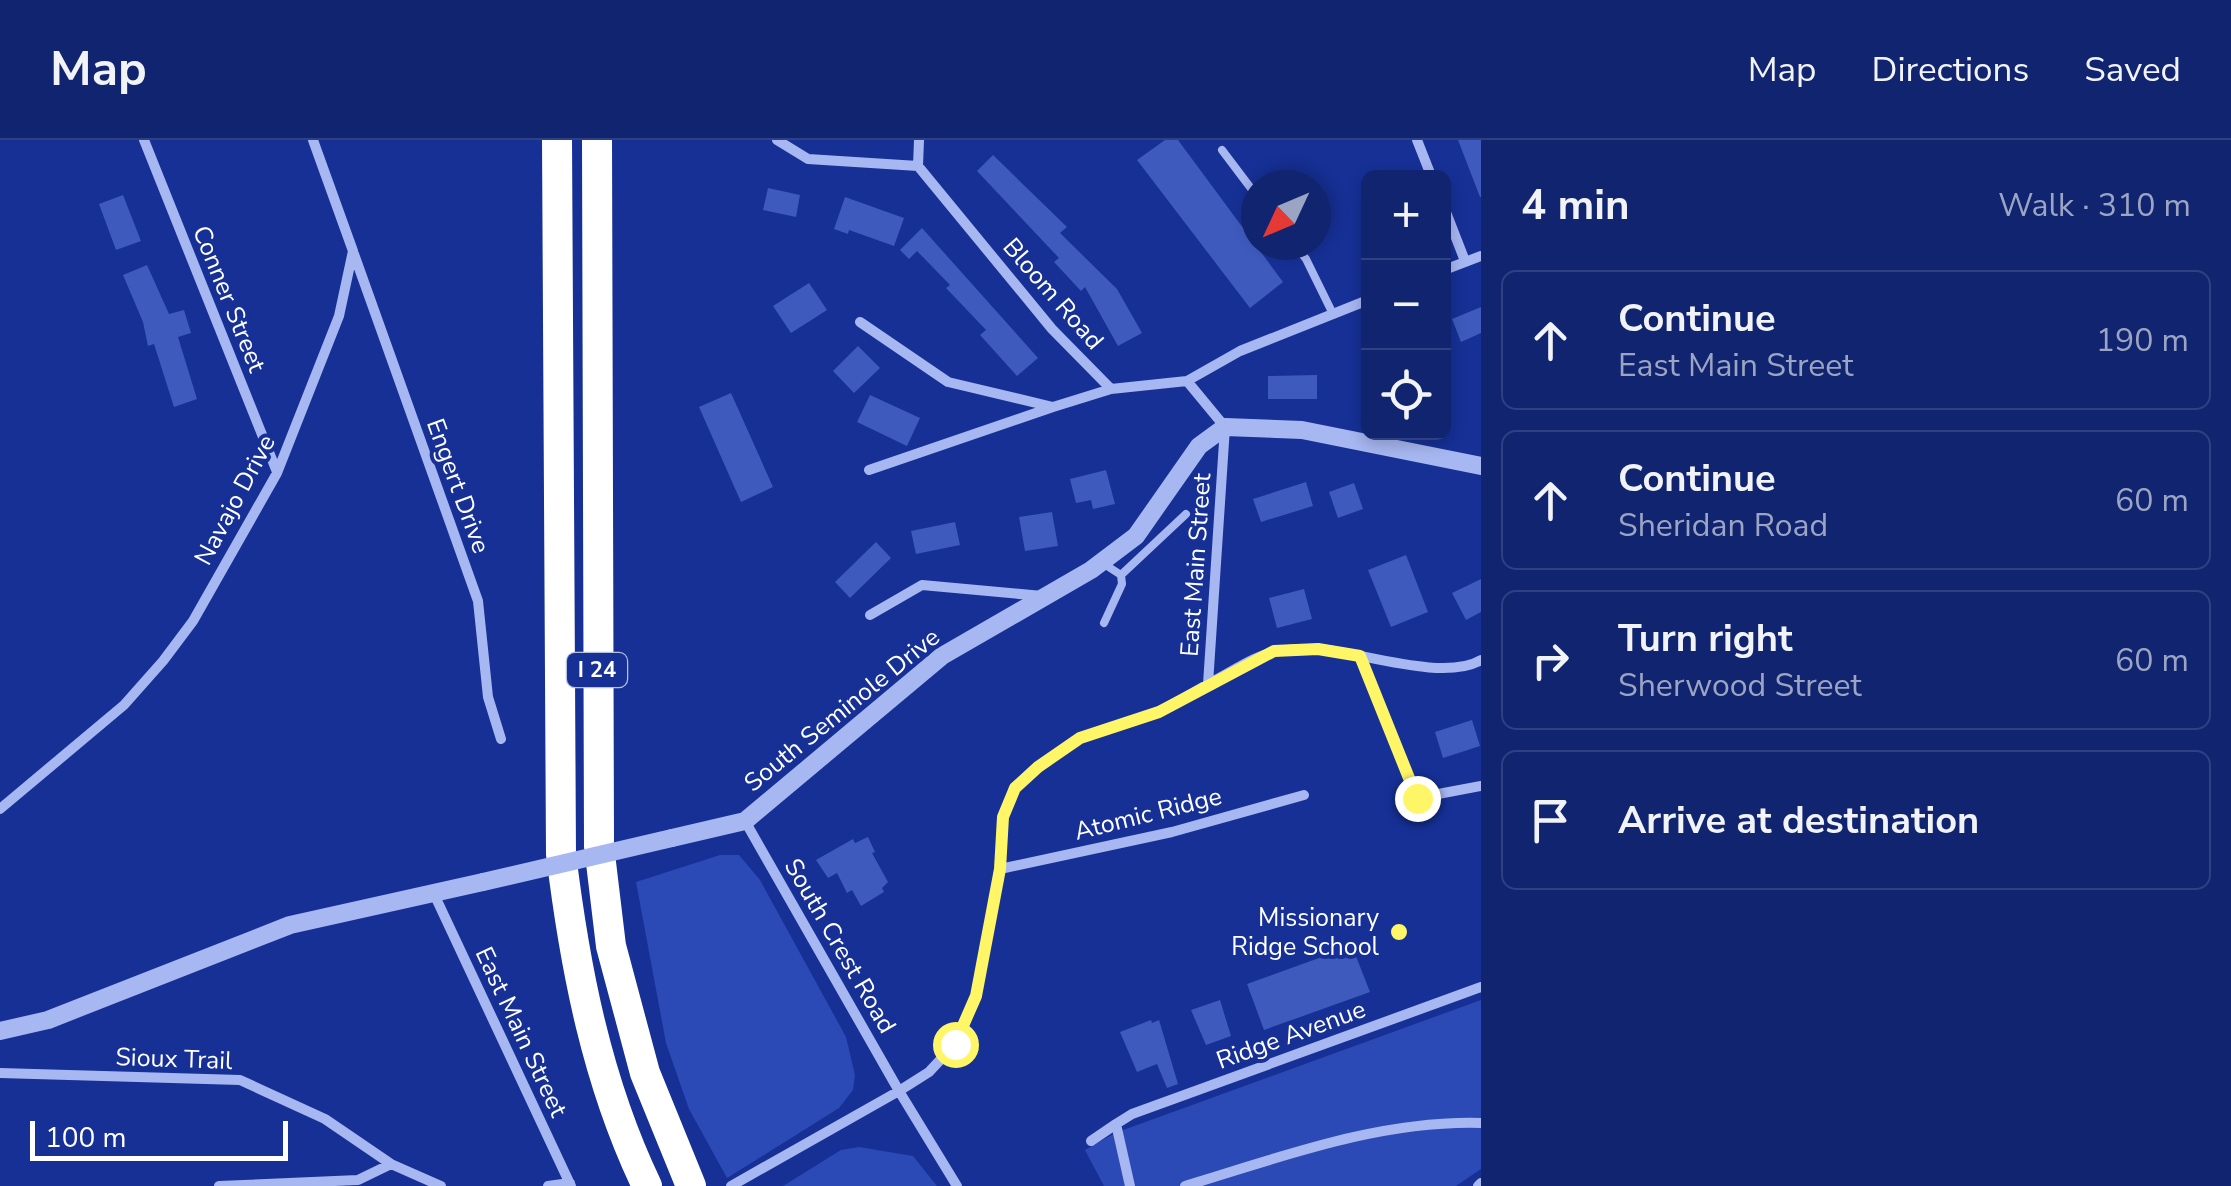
<!DOCTYPE html>
<html lang="en">
<head>
<meta charset="utf-8">
<style>
  body { margin:0; font-family:"Nunito Sans",sans-serif; background:#192c75; color:#f1f3f6 }
  .controls { position:absolute; right:30px; top:30px; display:grid; overflow:hidden; border-radius:15px; box-shadow:0 5px 15px #0003 }
  .controls button { width:90px; height:90px; display:grid; place-items:center; padding:0; border:0; border-bottom:2px solid #304183; background:#102470; color:#f1f3f6; font:50px sans-serif }
  .compass { position:absolute; left:1241px; top:30px; width:90px; height:90px; border-radius:50%; background:#102470; box-shadow:0 5px 15px #0003; rotate:226deg }
  .scale { position:absolute; left:30px; bottom:25px; width:258px; box-sizing:border-box; padding-left:10px; border:5px solid #fff; border-top:0; font-size:28px; line-height:35px; white-space:nowrap; color:#fff; -webkit-text-stroke:8px #163096; paint-order:stroke }
  .stop { position:absolute; width:30px; height:30px; margin:-22px; border:8px solid #fff667; border-radius:50%; background:#fff }
  .stop.end { background:#fff667; border-color:#fff; box-shadow:0 2px 10px #0008 }
  .list { margin:0; padding:0; list-style:none }
  h2 { display:flex; justify-content:space-between; align-items:center; height:130px; margin:0; padding:0 40px; font-size:42px }
  h2 small { font-size:32px; font-weight:400; color:#9ca4c3 }
  .list li { display:grid; grid-template-columns:65px 1fr auto; gap:30px; align-items:center; box-sizing:border-box; height:140px; margin:0 20px 20px; padding:0 20px; border:2px solid #304183; border-radius:15px }
  .list b { display:block; font-size:38px; white-space:nowrap }
  .list p { margin:0; font-size:32px; white-space:nowrap; color:#9ca4c3 }
  .list em { font-size:32px; font-style:normal; color:#9ca4c3 }
  .icon { flex:none; width:55px; height:55px; fill:none; stroke:currentColor; stroke-width:2; stroke-linecap:round; stroke-linejoin:round }
  .map { position:relative; flex:none; width:1481px; height:1046px; overflow:hidden }
  header { display:flex; align-items:center; gap:60px; box-sizing:border-box; height:140px; padding:0 50px; background:#102470; border-bottom:2px solid #304183 }
  header strong { font-size:48px }
  nav { display:flex; gap:55px; margin-inline-start:auto; font-size:35px }
  main { display:flex }
  aside { flex:1; background:#102470 }
  .map>svg:first-child { display:block }
</style>
</head>
<body>
<header>
<strong>Map</strong>
<nav><a>Map</a><a>Directions</a><a>Saved</a></nav>
</header>
<main>
<div class="map">
<svg width="1481" height="1046" viewBox="0 0 1481 1046">
  <rect width="100%" height="100%" fill="#163096"/>
  <path fill="#2c4ab5" d="M 720,715 L 739,715 L 760,740 L 846,897 L 855,935 L 853,950 L 839,968 L 727,1038 L 689,969 L 666,903 L 636,742 Z
    M 1481,860 L 1481,1029 L 1456,1046 L 1104,1046 L 1085,1010 L 1115,993 Z
    M 859,1007 L 913,1016 L 937,1046 L 783,1046 L 841,1010 Z"/>
  <path fill="#3e5abd" d="M 1165,0 L 1178,0 L 1283,142 L 1250,168 L 1137,20 Z
    M 1458,0 L 1481,0 L 1481,57 L 1480,57 Z
    M 993,15 L 1067,87 L 1060,93 L 1117,149 L 1142,193 L 1118,206 L 1085,147 L 1081,151 L 1054,122 L 1059,118 L 977,31 Z
    M 768,48 L 800,55 L 796,77 L 763,70 Z
    M 123,55 L 141,101 L 116,110 L 99,64 Z
    M 845,57 L 904,78 L 894,106 L 849,90 L 848,94 L 834,89 Z
    M 922,88 L 1038,218 L 1017,236 L 980,195 L 986,190 L 946,148 L 950,145 L 917,111 L 909,119 L 900,110 Z
    M 147,125 L 169,174 L 184,170 L 191,193 L 178,197 L 197,259 L 174,267 L 154,204 L 148,206 L 143,182 L 123,135 Z
    M 809,143 L 827,170 L 791,193 L 773,166 Z
    M 1481,167 L 1481,193 L 1461,202 L 1452,179 Z
    M 858,206 L 880,228 L 854,253 L 833,231 Z
    M 1317,235 L 1317,259 L 1268,259 L 1268,236 Z
    M 731,253 L 773,347 L 741,362 L 699,267 Z
    M 870,255 L 920,278 L 907,306 L 857,282 Z
    M 1106,330 L 1115,364 L 1093,369 L 1091,360 L 1076,363 L 1070,339 Z
    M 1306,342 L 1313,366 L 1261,382 L 1253,359 Z
    M 1354,343 L 1363,369 L 1338,378 L 1329,352 Z
    M 1052,372 L 1058,406 L 1025,411 L 1019,377 Z
    M 955,382 L 960,405 L 916,414 L 911,391 Z
    M 876,402 L 891,418 L 850,458 L 835,442 Z
    M 1406,415 L 1428,472 L 1391,487 L 1368,430 Z
    M 1481,439 L 1481,472 L 1466,480 L 1452,453 Z
    M 1304,449 L 1312,479 L 1277,488 L 1269,458 Z
    M 1472,580 L 1480,606 L 1443,618 L 1435,592 Z
    M 868,697 L 875,712 L 872,713 L 888,742 L 882,748 L 884,752 L 861,766 L 852,750 L 847,753 L 837,733 L 828,738 L 816,720 L 853,699 L 855,703 Z
    M 1352,806 L 1370,852 L 1264,890 L 1247,844 Z
    M 1220,860 L 1231,896 L 1206,905 L 1191,870 Z
    M 1151,880 L 1152,883 L 1159,880 L 1178,944 L 1167,948 L 1157,924 L 1137,932 L 1120,892 Z"/>
  <g fill="none" stroke-linecap="round" stroke-linejoin="round">
    <path stroke="#a7b7f1" stroke-width="8" d="M 1222,10 L 1256,55
      M 1295,105 L 1306,119 L 1333,174
      M 1101,422 L 1121,435 L 1122,444 L 1104,483
      M 1121,435 L 1186,374"/>
    <path stroke="#a7b7f1" stroke-width="10" d="M 144,0 L 277,332
      M 777,0 L 808,19 L 918,26 L 919,0
      M 1417,0 L 1432,38
      M 918,26 L 1052,189 L 1111,249 L 1187,241
      M 1444,67 L 1465,121
      M 354,114 L 478,461 L 488,557 L 501,599
      M 1444,130 L 1481,116
      M 860,182 L 948,242 L 1053,267 L 1111,249
      M 869,330 L 1053,267
      M 870,475 L 922,445 L 1042,456
      M 1360,516 L 1417,658 L 1481,646
      M 1208,544 C 1229,534 1256,514 1279,511 C 1291,509 1306,509 1318,509 C 1360,512 1444,542 1481,520
      M 0,669 L 124,565 L 163,521 L 193,481 L 277,333 L 339,176 L 353,111 L 313,0
      M 745,681 L 899,951 L 957,1046
      M 1000,729 L 1172,692 L 1304,655
      M 434,754 L 571,1046
      M 0,933 L 240,940 L 325,979 L 391,1024 L 441,1046
      M 1091,1001 L 1116,984
      M 219,1046 L 358,1040 L 391,1024
      M 548,1046 L 570,1043
      M 731,1046 L 899,951 L 929,932 L 955,904 L 976,855 L 1000,729 L 1003,677 L 1015,647 L 1038,627 L 1080,598 L 1159,572 L 1208,544 L 1225,287 L 1187,241 L 1240,211 L 1368,160
      M 1130,1046 L 1116,984 L 1132,974 L 1481,847
      M 1185,1046 C 1281,1017 1380,980 1481,983
      M 1478,1046 L 1481,1043"/>
    <path stroke="#a7b7f1" stroke-width="18" d="M 672,698 L 745,681 L 942,516 L 1091,430 L 1136,396 L 1199,306 L 1225,287 L 1302,290 L 1481,326
      M 0,891 L 48,880 L 290,785 L 483,742"/>
    <path stroke="#fff" stroke-width="30" d="M 557,0 L 561,714 C 575,829 597,942 647,1046
      M 597,0 L 599,706 L 611,806 L 645,933 L 691,1046"/>
    <path stroke="#a7b7f1" stroke-width="18" d="M 483,742 L 672,698"/>
  </g>
  <g fill="none" stroke-linecap="round" stroke-linejoin="round">
    <path stroke="#fff667" stroke-width="12" d="M 955,904 L 976,856 L 1000,729 L 1003,677 L 1015,648 L 1038,627 L 1080,598 L 1159,572 L 1274,511 L 1318,509 L 1360,516 L 1417,658"/>
  </g>
  <circle fill="#fff667" stroke="#163096" stroke-width="4" cx="1399" cy="792" r="10"/>
  <g text-anchor="middle" dominant-baseline="central" stroke-width="8" stroke-linejoin="round" paint-order="stroke">
    <rect fill="#163096" stroke="#b9c1e0" stroke-width="2.5" x="567" y="513" width="60" height="34" rx="8"/>
    <g font-size="22" font-weight="bold" fill="#fff">
      <text x="597" y="530">I 24</text>
    </g>
    <g font-size="25" fill="#fff" stroke="#163096">
      <text transform="translate(1053 154) rotate(49)">Bloom Road</text>
      <text transform="translate(229 159) rotate(68)">Conner Street</text>
      <text transform="translate(458 346) rotate(70)">Engert Drive</text>
      <text transform="translate(235 360) rotate(-62)">Navajo Drive</text>
      <text transform="translate(1196 425) rotate(-86)">East Main Street</text>
      <text transform="translate(842 570) rotate(-39)">South Seminole Drive</text>
      <text transform="translate(1148 674) rotate(-14)">Atomic Ridge</text>
      <text transform="translate(840 806) rotate(60)">South Crest Road</text>
      <text transform="translate(521 892) rotate(65)">East Main Street</text>
      <text transform="translate(1291 895) rotate(-20)">Ridge Avenue</text>
      <text transform="translate(174 919) rotate(2)">Sioux Trail</text>
    </g>
    <g font-size="25" fill="#fff" stroke="#163096" text-anchor="end">
      <text x="1379" y="778">Missionary<tspan x="1379" dy="29">Ridge School</tspan></text>
    </g>
  </g>
</svg>
<div class="controls">
<button>+</button>
<button>−</button>
<button><svg class="icon" aria-label="locate" viewBox="0 0 24 24"><circle cx="12" cy="12" r="6"/><path d="M12 2v4M12 18v4M2 12h4M18 12h4"/></svg></button>
</div>
<svg class="compass" viewBox="-18 -18 36 36"><path d="M0-13l5 13h-10z" fill="#e53935"/><path d="M0 13l5-13h-10z" fill="#9ca4c3"/></svg>
<div class="scale">100 m</div>
<div class="stop" style="left:955px;top:904px"></div>
<div class="stop end" style="left:1417px;top:658px"></div>
</div>
<aside>
<h2>4 min<small>Walk · 310 m</small></h2>
<ul class="list">
<li><svg class="icon" aria-label="ahead" viewBox="0 0 24 24"><path d="M12 20V5M6 11l6-6 6 6"/></svg><div><b>Continue</b><p>East Main Street</p></div><em>190 m</em></li>
<li><svg class="icon" aria-label="ahead" viewBox="0 0 24 24"><path d="M12 20V5M6 11l6-6 6 6"/></svg><div><b>Continue</b><p>Sheridan Road</p></div><em>60 m</em></li>
<li><svg class="icon" aria-label="right" viewBox="0 0 24 24"><path d="M7 20v-9h11M14 6l5 5-5 5"/></svg><div><b>Turn right</b><p>Sherwood Street</p></div><em>60 m</em></li>
<li><svg class="icon" aria-label="arrive" viewBox="0 0 24 24"><path d="M6 21V4h12l-3 4 3 4H6"/></svg><div><b>Arrive at destination</b></div></li>
</ul>
</aside>
</main>
</body>
</html>
